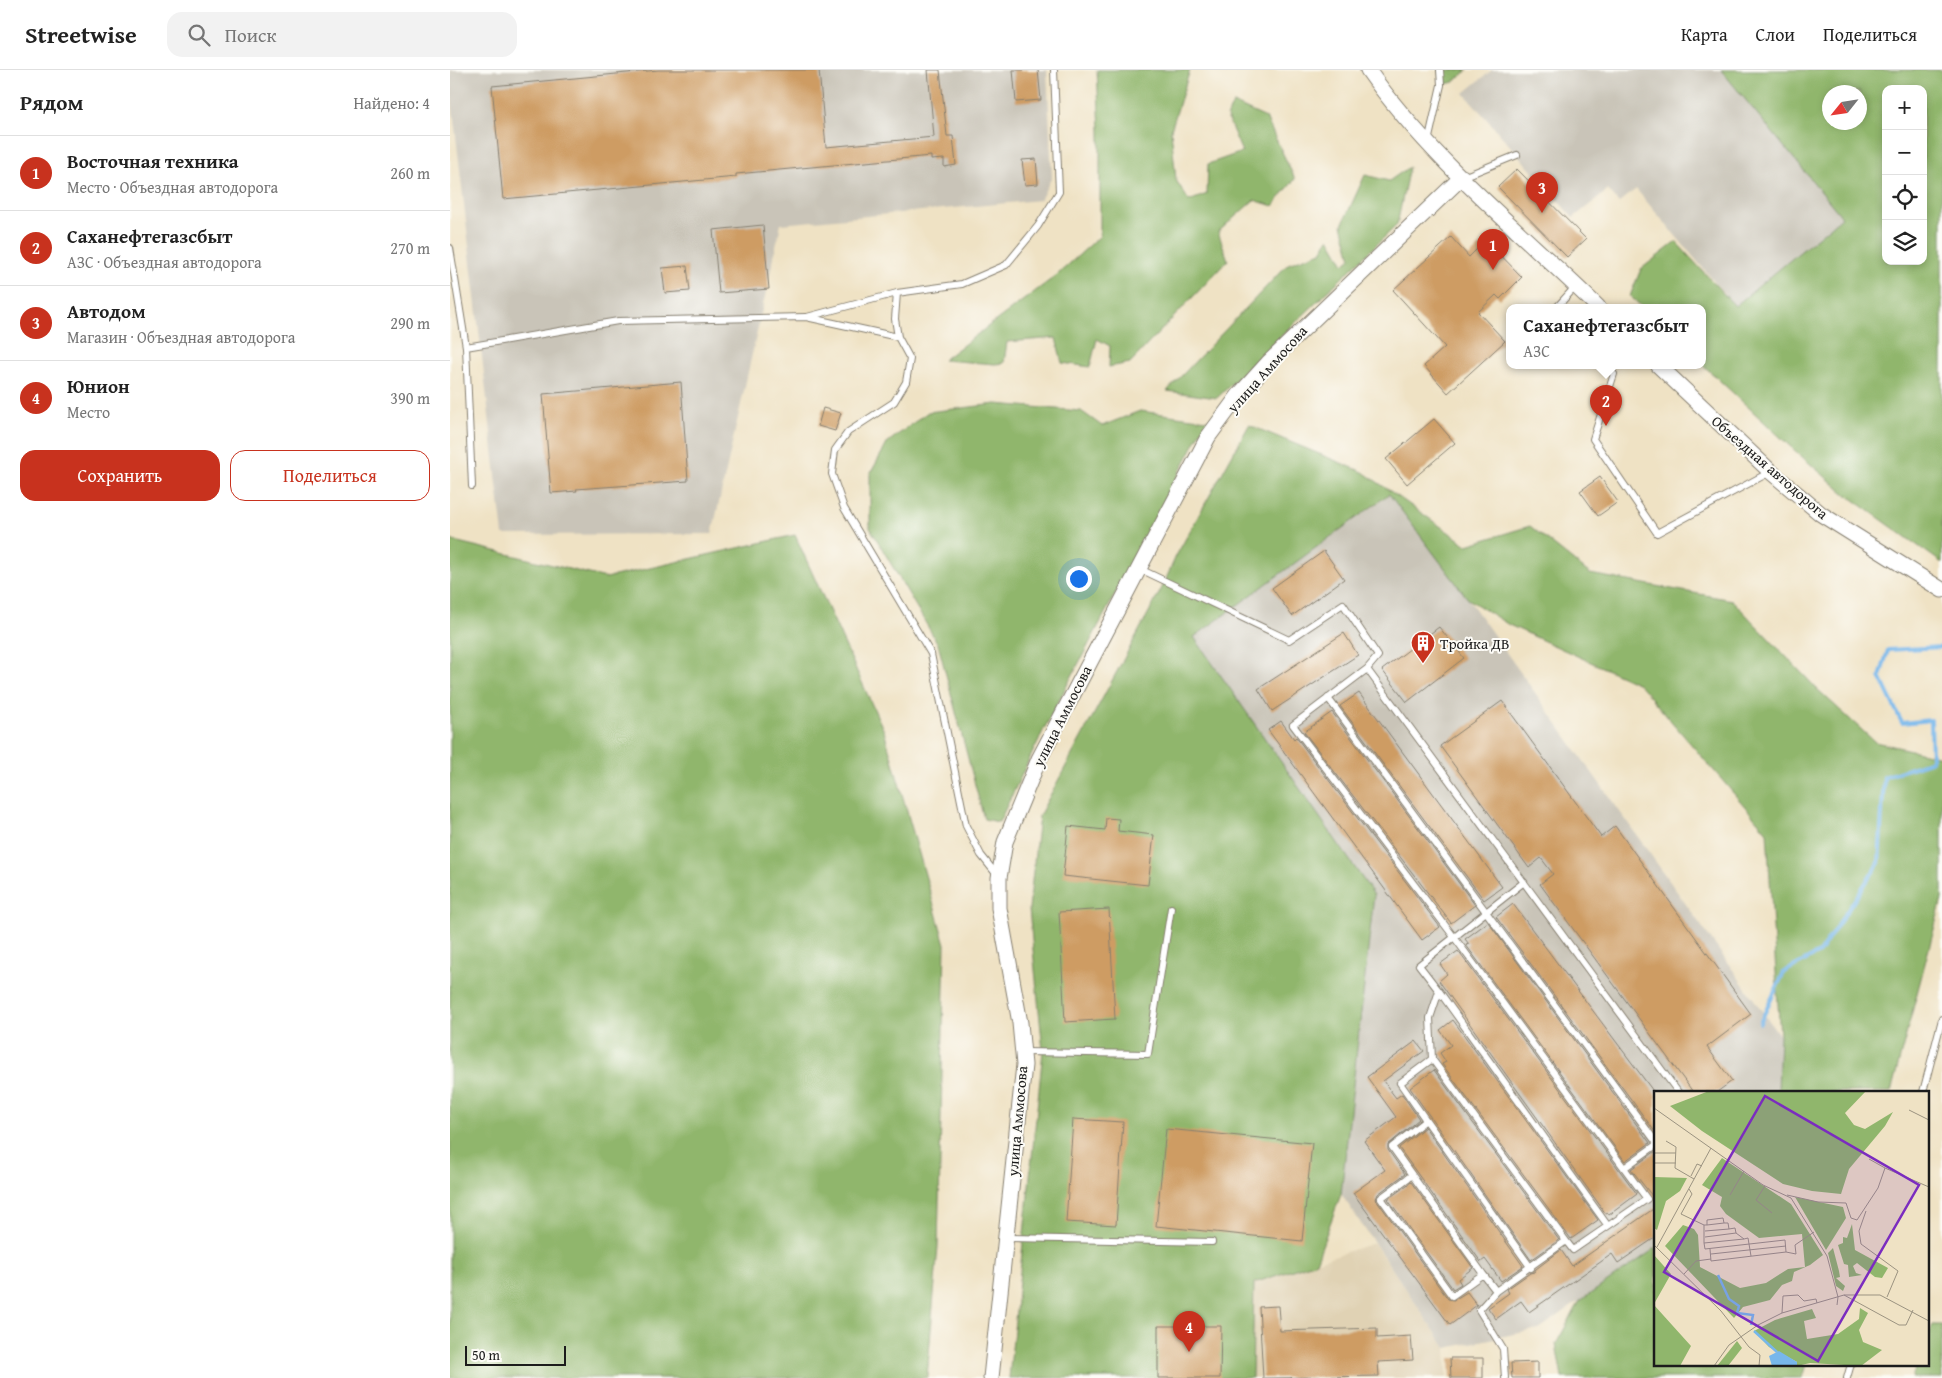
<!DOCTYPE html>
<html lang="ru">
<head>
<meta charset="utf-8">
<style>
  body { margin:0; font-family:"Gentium Book Plus",serif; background:#f2f2f2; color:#222 }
  .controls { position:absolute; right:15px; top:15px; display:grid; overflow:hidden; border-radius:10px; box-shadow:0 2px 8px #0003 }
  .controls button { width:45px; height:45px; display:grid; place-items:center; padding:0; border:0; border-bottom:1px solid #e0e0e0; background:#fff; color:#222; font:25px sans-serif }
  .compass { position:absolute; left:1372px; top:15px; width:45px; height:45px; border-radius:50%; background:#fff; box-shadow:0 2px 8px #0003; rotate:240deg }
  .scale { position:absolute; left:15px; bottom:12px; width:101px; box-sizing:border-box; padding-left:5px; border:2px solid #1c1c1c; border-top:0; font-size:14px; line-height:18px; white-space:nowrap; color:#1c1c1c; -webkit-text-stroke:4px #fdfcf7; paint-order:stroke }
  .you { position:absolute; left:628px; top:508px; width:18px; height:18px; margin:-12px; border:4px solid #fff; border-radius:50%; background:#1a73e8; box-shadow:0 0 0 8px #1a73e833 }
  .badge { display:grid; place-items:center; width:32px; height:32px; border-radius:50%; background:#c8321e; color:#fff; font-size:16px; font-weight:700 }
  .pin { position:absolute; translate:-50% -41px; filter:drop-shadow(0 1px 2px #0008) }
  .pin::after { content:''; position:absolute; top:26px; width:18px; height:15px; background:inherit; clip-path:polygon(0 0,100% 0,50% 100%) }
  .popup { position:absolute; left:1056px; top:234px; width:200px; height:65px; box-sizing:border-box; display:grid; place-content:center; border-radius:10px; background:#fff; filter:drop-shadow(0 1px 4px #0005); font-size:16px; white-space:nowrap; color:#767676 }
  .popup b { font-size:19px; color:#222 }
  .popup::after { content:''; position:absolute; left:50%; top:100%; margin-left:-10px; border:10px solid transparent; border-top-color:#fff }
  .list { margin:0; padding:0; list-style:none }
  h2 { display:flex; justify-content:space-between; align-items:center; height:65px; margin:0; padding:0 20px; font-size:21px }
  h2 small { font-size:16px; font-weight:400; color:#767676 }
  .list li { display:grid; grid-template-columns:32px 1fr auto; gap:15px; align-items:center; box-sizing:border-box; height:75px; padding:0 20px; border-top:1px solid #e0e0e0 }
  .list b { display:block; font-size:19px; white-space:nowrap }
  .list p { margin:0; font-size:16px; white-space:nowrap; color:#767676 }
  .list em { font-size:16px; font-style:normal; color:#767676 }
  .actions { display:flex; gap:10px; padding:15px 20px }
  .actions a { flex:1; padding:11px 0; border:1px solid #c8321e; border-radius:15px; text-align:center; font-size:18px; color:#c8321e }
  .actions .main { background:#c8321e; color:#fff }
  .icon { flex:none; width:28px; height:28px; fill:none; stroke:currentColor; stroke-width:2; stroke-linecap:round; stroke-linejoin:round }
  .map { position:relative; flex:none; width:1492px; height:1308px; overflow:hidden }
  header { display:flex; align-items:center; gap:30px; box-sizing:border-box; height:70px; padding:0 25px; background:#fff; border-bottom:1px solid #e0e0e0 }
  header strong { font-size:24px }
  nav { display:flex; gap:28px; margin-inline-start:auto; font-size:18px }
  .search { width:350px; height:45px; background:#f2f2f2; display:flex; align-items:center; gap:12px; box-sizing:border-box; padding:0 18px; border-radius:15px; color:#767676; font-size:19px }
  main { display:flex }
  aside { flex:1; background:#fff }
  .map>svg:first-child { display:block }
</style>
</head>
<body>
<header>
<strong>Streetwise</strong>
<div class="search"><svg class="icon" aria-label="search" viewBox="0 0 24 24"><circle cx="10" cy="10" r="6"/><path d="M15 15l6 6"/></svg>Поиск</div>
<nav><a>Карта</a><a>Слои</a><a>Поделиться</a></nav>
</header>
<main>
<aside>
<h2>Рядом<small>Найдено: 4</small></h2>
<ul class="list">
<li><span class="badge">1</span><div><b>Восточная техника</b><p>Место · Объездная автодорога</p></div><em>260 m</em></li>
<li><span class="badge">2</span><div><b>Саханефтегазсбыт</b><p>АЗС · Объездная автодорога</p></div><em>270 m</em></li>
<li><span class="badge">3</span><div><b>Автодом</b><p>Магазин · Объездная автодорога</p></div><em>290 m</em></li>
<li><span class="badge">4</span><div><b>Юнион</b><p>Место</p></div><em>390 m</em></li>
</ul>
<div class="actions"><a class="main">Сохранить</a><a>Поделиться</a></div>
</aside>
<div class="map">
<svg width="1492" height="1308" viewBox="0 0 1492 1308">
  <rect width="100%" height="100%" fill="#fdfcf7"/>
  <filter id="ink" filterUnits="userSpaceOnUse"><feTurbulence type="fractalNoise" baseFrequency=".02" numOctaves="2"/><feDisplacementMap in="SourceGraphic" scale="10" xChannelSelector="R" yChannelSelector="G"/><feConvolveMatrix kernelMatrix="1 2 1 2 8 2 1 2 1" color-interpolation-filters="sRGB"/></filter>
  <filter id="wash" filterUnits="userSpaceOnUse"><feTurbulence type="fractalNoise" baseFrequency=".0096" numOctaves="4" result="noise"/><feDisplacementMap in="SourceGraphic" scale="20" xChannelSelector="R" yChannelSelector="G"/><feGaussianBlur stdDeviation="1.12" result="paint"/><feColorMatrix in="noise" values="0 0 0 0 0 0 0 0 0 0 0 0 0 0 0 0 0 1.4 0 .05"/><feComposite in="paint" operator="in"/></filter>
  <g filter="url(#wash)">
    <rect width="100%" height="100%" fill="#efe2c4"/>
    <path fill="#e0d2b4" d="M 924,1173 L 996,1278 L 997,1308 L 802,1308 L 803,1212 Z"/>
    <path fill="#c9c4b8" d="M 0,0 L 597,0 L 602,107 L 590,130 L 331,154 L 262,464 L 53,465 L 0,15 Z
      M 1042,0 L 1271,0 L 1392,147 L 1285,236 L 1186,119 L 1169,133 L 1158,120 L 1123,148 L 1014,23 Z
      M 940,424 L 1018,529 L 1330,966 L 1328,1022 L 1206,1022 L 1206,1178 L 1089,1259 L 996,1278 L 891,1124 L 924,825 L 743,567 Z"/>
    <path fill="#90b66c" stroke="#566944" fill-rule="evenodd" d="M 647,0 L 740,0 L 721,60 L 726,110 L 739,131 L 757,124 L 758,94 L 792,82 L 777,47 L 783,33 L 816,48 L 845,109 L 823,136 L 804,130 L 768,162 L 778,190 L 680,293 L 659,297 L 660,276 L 647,269 L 640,297 L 612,293 L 606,268 L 557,272 L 554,293 L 545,294 L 493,290 L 607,205 L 650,166 L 650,61 Z
      M 990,0 L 1018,0 L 1004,12 L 991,15 Z
      M 1271,0 L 1492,0 L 1492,493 L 1393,422 L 1343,379 L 1252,294 L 1252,237 L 1192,237 L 1180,226 L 1191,199 L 1226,172 L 1285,236 L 1392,147 ZM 1436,19 L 1473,19 L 1473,191 L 1436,191 ZM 1380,22 L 1410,22 L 1410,52 L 1380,52 Z
      M 959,97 L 947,155 L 767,328 L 717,321 L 838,194 L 871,182 L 879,168 L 894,194 L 901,188 L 892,155 L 915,105 L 939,111 Z
      M 546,334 L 631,341 L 652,356 L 690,341 L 757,350 L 594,659 L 549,752 L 534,749 L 488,574 L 420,458 L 420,404 L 438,372 L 478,342 Z
      M 799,355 L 913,402 L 1017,475 L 1080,456 L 1140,504 L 1282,530 L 1367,619 L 1425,672 L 1492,687 L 1492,829 L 1441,1022 L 1328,1022 L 1330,966 L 1317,762 L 1189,614 L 1059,555 L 1018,529 L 939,424 L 744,567 L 924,825 L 891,1124 L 866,1192 L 804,1213 L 802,1308 L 559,1308 L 593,981 L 579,839 L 589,746 L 712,518 L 726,486 Z
      M 345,465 L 434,661 L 495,874 L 488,1176 L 477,1308 L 0,1308 L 0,470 L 156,508 Z
      M 1206,1178 L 1206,1294 L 1356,1294 L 1352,1308 L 1112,1308 L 1106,1274 L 1130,1231 Z
      M 1483,1255 L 1492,1255 L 1492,1308 L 1462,1308 L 1467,1294 L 1478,1294 L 1478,1267 Z"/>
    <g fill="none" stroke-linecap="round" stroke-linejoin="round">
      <path stroke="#77b7eb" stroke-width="4" d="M 1310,953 L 1334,902 L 1369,883 L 1429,793 L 1434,707 L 1482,691 L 1481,650 L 1452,653 L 1430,607 L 1438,580 L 1492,577"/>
    </g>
    <g id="blocks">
      <path fill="#ce9c64" d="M 208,0 L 369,0 L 376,77 L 484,67 L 478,0 L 490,0 L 497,66 L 503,66 L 506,95 L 494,97 L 494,89 L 481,90 L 481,86 L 286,104 L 286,107 L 53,129 L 42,16 Z
        M 563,0 L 588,0 L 591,30 L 566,32 Z
        M 586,89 L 588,114 L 575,115 L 572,90 Z
        M 1067,99 L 1136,169 L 1117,187 L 1048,117 Z
        M 313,155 L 319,219 L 269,223 L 263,160 Z
        M 1001,167 L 1019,187 L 1036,170 L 1072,207 L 1050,229 L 1046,225 L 1028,242 L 1055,271 L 998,323 L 974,296 L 995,277 L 943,220 Z
        M 237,196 L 240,221 L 215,223 L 212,198 Z
        M 231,312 L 238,411 L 126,419 L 127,421 L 101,423 L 93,324 Z
        M 373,338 L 391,343 L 385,361 L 368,356 Z
        M 984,349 L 1005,373 L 957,414 L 936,389 Z
        M 1150,407 L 1168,432 L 1148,446 L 1130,421 Z
        M 874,481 L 894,509 L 842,546 L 822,518 Z
        M 989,557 L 1014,588 L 957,632 L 932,600 Z
        M 894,563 L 908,585 L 822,641 L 808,619 Z
        M 909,623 L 1052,817 L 1034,830 L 890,636 Z
        M 1052,631 L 1151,767 L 1165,756 L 1301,944 L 1257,977 L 1282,1011 L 1267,1022 L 1243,1022 L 1090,814 L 1103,804 L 1091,788 L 1079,798 L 990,676 Z
        M 882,642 L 1025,835 L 1001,853 L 854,662 Z
        M 831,651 L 844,669 L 846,667 L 990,857 L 972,870 L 818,660 Z
        M 656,748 L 669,749 L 668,761 L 704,765 L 698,815 L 613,806 L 618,756 L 655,760 Z
        M 1063,834 L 1206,1025 L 1206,1063 L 1046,847 Z
        M 659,839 L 665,949 L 615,952 L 609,842 Z
        M 1038,852 L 1200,1073 L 1175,1091 L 1016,875 L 1019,874 L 1015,869 Z
        M 1008,881 L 1187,1124 L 1159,1145 L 1158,1143 L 1156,1144 L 989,911 L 997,904 L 990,894 Z
        M 1003,950 L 1148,1150 L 1121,1169 L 992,994 L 996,992 L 990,983 L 1001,975 L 990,960 Z
        M 966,971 L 974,981 L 933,1011 L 946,1028 L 952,1024 L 969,1049 L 938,1075 L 938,1080 L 955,1104 L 928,1124 L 926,1129 L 998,1229 L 1004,1230 L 1017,1222 L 1027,1235 L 1000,1255 L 903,1123 L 935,1100 L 914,1071 L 946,1047 L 917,1007 Z
        M 984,1000 L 1109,1170 L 1081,1190 L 960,1018 Z
        M 623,1049 L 673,1052 L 666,1155 L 616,1152 Z
        M 975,1057 L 1073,1196 L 1051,1211 L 1035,1189 L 1031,1192 L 949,1078 Z
        M 716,1059 L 862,1073 L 852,1171 L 706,1156 Z
        M 1206,1081 L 1206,1131 L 1181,1099 Z
        M 961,1112 L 1023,1198 L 1008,1209 L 1011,1214 L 1003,1219 L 938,1129 Z
        M 1206,1137 L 1206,1167 L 1168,1193 L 1162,1184 L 1079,1242 L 1071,1231 L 1046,1249 L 1038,1238 L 1059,1223 L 1057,1219 L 1080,1203 L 1084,1202 L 1086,1199 L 1111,1180 L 1122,1196 Z
        M 828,1236 L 830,1261 L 927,1258 L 927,1268 L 961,1266 L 963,1290 L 928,1292 L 929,1306 L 813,1308 L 809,1237 Z
        M 708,1256 L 771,1256 L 770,1308 L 708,1308 Z
        M 1000,1288 L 1033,1288 L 1033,1308 L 1001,1308 Z
        M 1088,1292 L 1088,1308 L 1062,1308 L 1061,1293 Z"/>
    </g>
  </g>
  <g filter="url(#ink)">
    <use href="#blocks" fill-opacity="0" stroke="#867f70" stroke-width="1"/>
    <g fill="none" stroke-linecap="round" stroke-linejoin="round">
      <defs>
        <path id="service" d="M 978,72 L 991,15 L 990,0
          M 1013,107 L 1067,85
          M 0,178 L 16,277
          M 447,223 L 445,249 L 448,267
          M 1107,237 L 1126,216
          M 357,247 L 447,223 L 512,214 L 556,195 L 588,156 L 609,122 L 604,0
          M 1155,295 L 1164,304 L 1143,369 L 1207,463 L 1320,402
          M 22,416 L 16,277 L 168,251 L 356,247 L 448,267 L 460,289 L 456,312 L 444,332 L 398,362 L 385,380 L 382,404 L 394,438 L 481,584 L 516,756 L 531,785 L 547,805
          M 690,499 L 839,570 L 893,534 L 928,586 L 917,599
          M 878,628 L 1206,1072
          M 989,921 L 980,948 L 982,989 L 950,1013 L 976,1050 L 942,1077 L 962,1105 L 931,1128 L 1002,1226 L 1033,1204 L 1046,1221 L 1116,1171 L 1123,1180 L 1158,1156 L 989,921 L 969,895 L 1074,812
          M 574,982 L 698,984 L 721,838
          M 982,989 L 1116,1171
          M 1473,1022 L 1492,949
          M 976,1050 L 1081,1198
          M 1174,1098 L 1206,1075
          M 962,1105 L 1033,1204
          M 1158,1156 L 1197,1129 L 1004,867 L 843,655 L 917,599 L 1228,1022
          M 557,1168 L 762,1172
          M 1046,1221 L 1029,1240 L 1053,1279 L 1055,1308
          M 1397,1308 L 1401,1294"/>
        <path id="tertiary" d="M 918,0 C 981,90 1070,161 1148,237
          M 1208,295 L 1321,402 L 1371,444 L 1492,520
          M 541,1308 L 574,995 L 570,953 L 549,838 L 549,808 L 555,772 L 589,689 L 758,367 L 789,325 L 818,293 L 1012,107"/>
      </defs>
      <use href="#service" stroke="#867f70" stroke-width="8"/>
      <use href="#tertiary" stroke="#867f70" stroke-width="17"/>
      <use href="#service" stroke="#fff" stroke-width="6"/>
      <use href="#tertiary" stroke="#fff" stroke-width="15"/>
    </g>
  </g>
  <defs>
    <symbol id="building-pin" viewBox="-11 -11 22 30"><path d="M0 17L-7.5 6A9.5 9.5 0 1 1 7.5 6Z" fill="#c8321e" stroke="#fdfcf7"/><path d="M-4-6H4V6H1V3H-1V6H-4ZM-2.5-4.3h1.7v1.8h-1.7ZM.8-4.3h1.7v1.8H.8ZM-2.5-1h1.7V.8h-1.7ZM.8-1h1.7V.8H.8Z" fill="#fff"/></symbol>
  </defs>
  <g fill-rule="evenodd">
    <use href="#building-pin" x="959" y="559" width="28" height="38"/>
  </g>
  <g text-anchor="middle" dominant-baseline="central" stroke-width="4" stroke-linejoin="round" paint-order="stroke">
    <g font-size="15" fill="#1c1c1c" stroke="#fdfcf7">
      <text transform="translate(817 299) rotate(-48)">улица Аммосова</text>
      <text transform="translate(1320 397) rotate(41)">Объездная автодорога</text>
      <text transform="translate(612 646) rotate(-63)">улица Аммосова</text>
      <text transform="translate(567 1051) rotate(-85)">улица Аммосова</text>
    </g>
    <g font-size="15" fill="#1c1c1c" stroke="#fdfcf7" text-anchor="start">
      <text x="990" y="573">Тройка ДВ</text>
    </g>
  </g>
  <g transform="translate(1204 1021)">
    <rect width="275" height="275" fill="#efe2c4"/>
    <path d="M 55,0 L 212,0 L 191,22 L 200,34 L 211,38 L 239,21 L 231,35 L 195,78 L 187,103 L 158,100 L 129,93 L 48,40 L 16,15 ZM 68,67 L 137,113 L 169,164 L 156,174 L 140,181 L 138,190 L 128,194 L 116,209 L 89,216 L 80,227 L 11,155 L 29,134 L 40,138 L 44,144 L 46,176 L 86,197 L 112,192 L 134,178 L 151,176 L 148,143 L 105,147 L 72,123 L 66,115 L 68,106 L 48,94 ZM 0,86 L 33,87 L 26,100 L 12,110 L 3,139 L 0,137 ZM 141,106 L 189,116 L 192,127 L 172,159 ZM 198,133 L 201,159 L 234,177 L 228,187 L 221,186 L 203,172 L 199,175 L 202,182 L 208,184 L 195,186 L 194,174 L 190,173 L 184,154 L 189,152 L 189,146 L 193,147 ZM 179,157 L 185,180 L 186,186 L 182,187 L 191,195 L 189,200 L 182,195 L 174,162 ZM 0,164 L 17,183 L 0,213 ZM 0,214 L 37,255 L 26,275 L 0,275 ZM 206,217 L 214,222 L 205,239 L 209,251 L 228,259 L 207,275 L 156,272 L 143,275 L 143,271 L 115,256 L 100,240 L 121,229 L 158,218 L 162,227 L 150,230 L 153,248 L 184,243 L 205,228 ZM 83,250 L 88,257 L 74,275 L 63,275 Z" fill="#90b66c"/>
    <path d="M 125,260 L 143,271 L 143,275 L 118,275 L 115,265 Z" fill="#77b7eb"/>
    <path fill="none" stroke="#77b7eb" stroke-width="2.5" d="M 64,184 L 75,208 L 85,215 L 83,222 L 99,224 L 97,234M 100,240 L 123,261"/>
    <path fill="none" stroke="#9b9381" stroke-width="1" d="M 0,17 L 109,94 L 137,107 L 173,165 L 184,206 L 183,214M 255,19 L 275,29M 12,50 L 22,56 L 21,77 L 40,88M 0,62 L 22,62M 0,72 L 22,72M 231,77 L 275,96M 37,85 L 43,73 L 48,75M 111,95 L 102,109 L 118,122M 35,98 L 38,103 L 27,123 L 50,134M 76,104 L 90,80M 133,104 L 164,111 L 192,112 L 197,127 L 203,129 L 224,97 L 231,77 L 215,68M 212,120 L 205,140 L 207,153 L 244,180 L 233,206M 53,134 L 70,132M 51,140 L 75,138M 51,146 L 82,142M 90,148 L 82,142 L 81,137 L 75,138 L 74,132 L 70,132 L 69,127 L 53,129 L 53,134 L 50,134 L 50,152 L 90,148 L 94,147 L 97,165M 50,152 L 51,158 L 131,149 L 132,161 L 57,170 L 56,158M 0,154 L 67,220 L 95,256 L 106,264 L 105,275M 3,156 L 57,57M 132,161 L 142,163 L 141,154 L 160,141M 57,163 L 132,155M 30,183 L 42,170 L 57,168M 190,204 L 245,234 L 252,234 L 259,219M 128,222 L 129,205 L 144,204 L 150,210 L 162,208 L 163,212M 60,275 L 75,254 L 104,234 L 128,222 L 190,204 L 226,204 L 275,230"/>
    <path fill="#7b2cbf" fill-opacity="0.15" stroke="#7b2cbf" stroke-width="2.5" d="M 111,5 L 265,94 L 164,270 L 10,181 Z"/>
    <rect width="275" height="275" fill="none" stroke="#1c1c1c" stroke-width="2.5"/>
  </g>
</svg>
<div class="controls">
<button>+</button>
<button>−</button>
<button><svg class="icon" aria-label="locate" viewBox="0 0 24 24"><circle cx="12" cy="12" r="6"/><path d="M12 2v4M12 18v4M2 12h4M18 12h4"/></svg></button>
<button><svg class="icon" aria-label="layers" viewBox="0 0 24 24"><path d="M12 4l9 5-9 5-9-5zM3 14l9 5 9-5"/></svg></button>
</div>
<svg class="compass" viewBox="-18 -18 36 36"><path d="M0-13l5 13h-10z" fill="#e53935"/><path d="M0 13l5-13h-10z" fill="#767676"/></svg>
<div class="scale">50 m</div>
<div class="you"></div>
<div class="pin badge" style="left:1043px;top:200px">1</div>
<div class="pin badge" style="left:1156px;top:356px">2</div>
<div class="popup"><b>Саханефтегазсбыт</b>АЗС</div>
<div class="pin badge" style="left:1092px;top:143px">3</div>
<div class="pin badge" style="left:739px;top:1282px">4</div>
</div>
</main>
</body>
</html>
